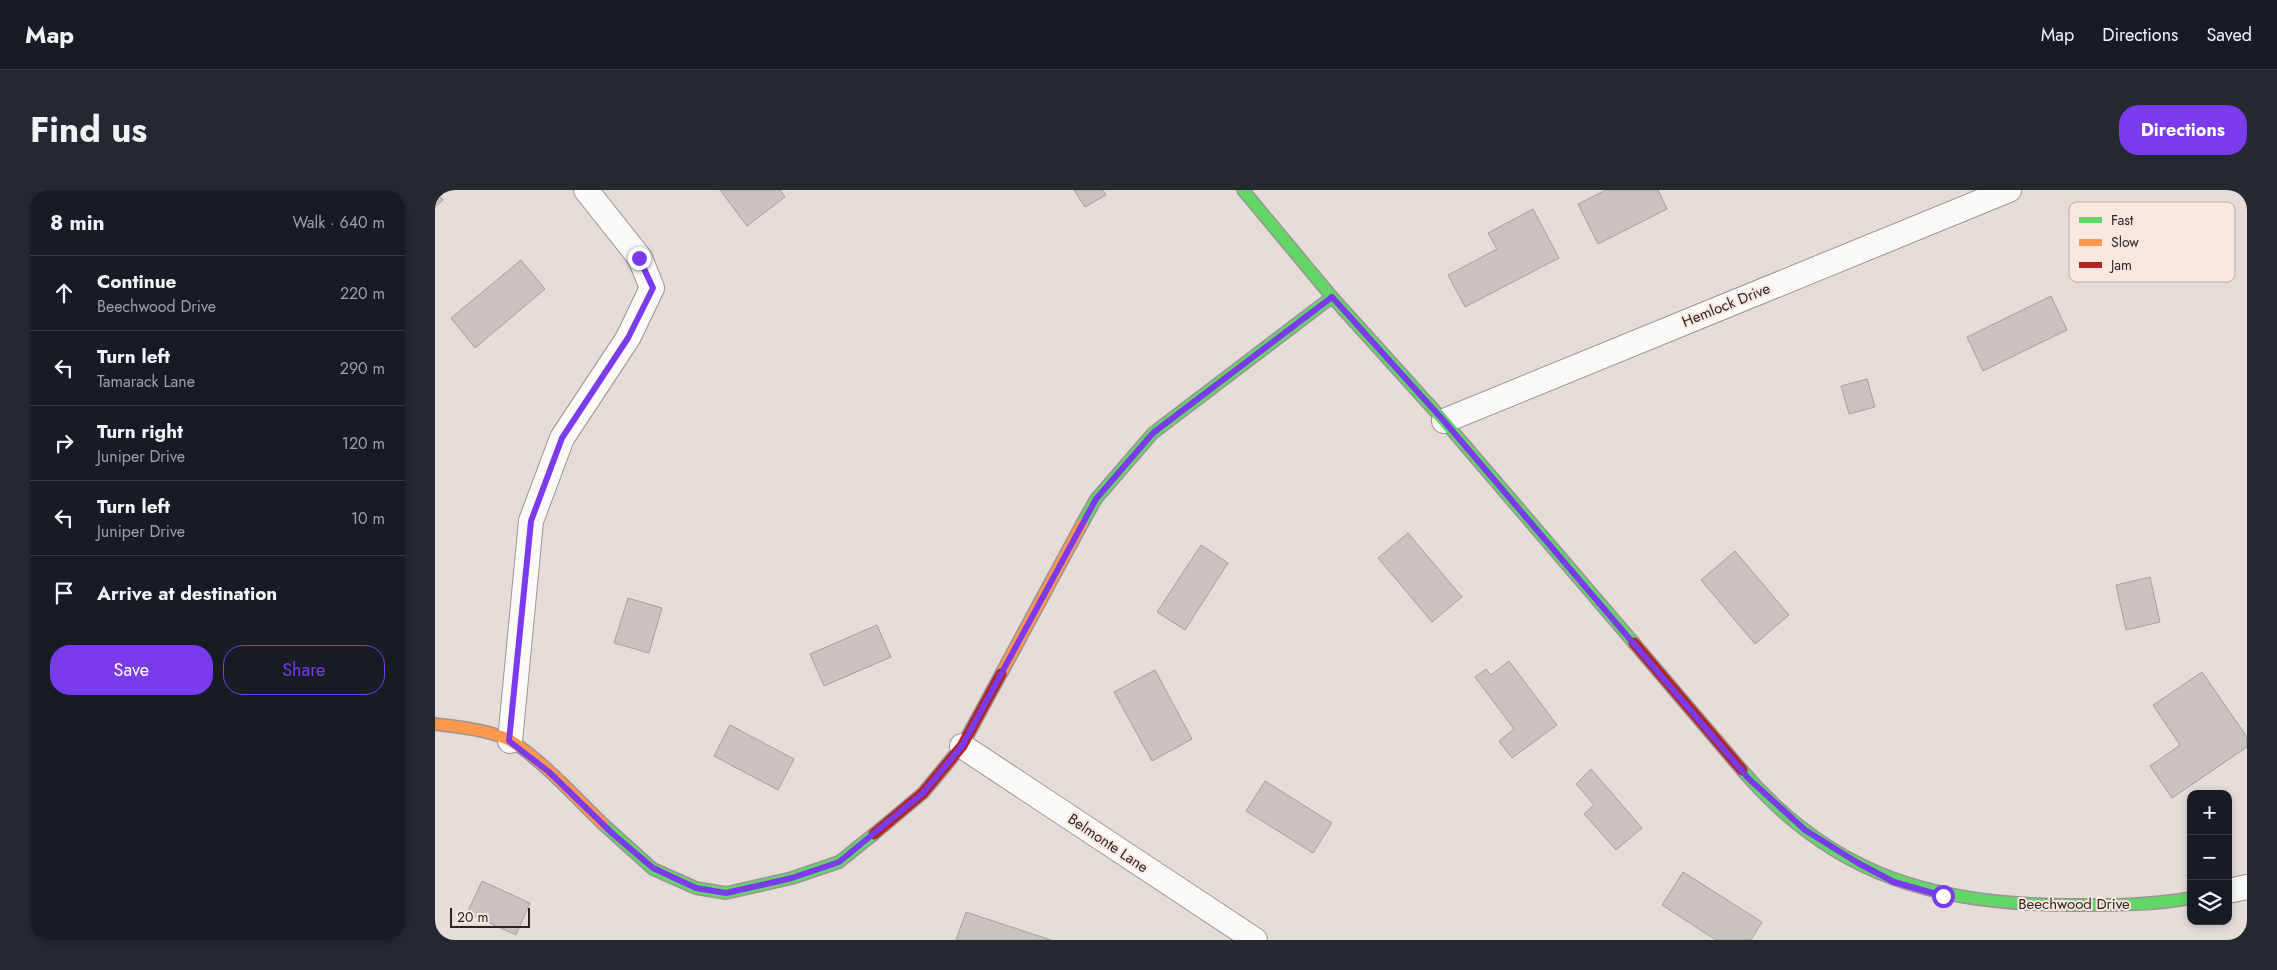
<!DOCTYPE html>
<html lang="en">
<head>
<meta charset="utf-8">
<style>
  body { margin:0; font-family:Jost,sans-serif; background:#242831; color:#f1f3f6 }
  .controls { position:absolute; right:15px; bottom:15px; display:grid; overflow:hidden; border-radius:10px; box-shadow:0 2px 8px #0003 }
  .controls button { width:45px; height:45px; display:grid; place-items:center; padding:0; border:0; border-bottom:1px solid #363941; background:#171b24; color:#f1f3f6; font:25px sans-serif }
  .scale { position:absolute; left:15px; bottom:12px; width:80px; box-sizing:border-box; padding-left:5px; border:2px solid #2a2321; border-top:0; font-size:14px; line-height:18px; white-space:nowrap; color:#2a2321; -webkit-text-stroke:4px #fae7e0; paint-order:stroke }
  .stop { position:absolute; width:15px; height:15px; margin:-11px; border:4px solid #7c3aed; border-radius:50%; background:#fff }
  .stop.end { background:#7c3aed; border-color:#fff; box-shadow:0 1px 5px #0008 }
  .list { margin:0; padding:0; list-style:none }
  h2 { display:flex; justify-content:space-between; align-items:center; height:65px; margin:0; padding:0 20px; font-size:21px }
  h2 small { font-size:16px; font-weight:400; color:#9ea1a6 }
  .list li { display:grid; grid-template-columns:32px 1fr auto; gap:15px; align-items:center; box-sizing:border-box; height:75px; padding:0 20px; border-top:1px solid #363941 }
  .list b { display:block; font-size:19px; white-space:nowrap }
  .list p { margin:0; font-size:16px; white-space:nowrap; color:#9ea1a6 }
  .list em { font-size:16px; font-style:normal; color:#9ea1a6 }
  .actions { display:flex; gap:10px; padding:15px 20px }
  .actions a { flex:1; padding:11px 0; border:1px solid #7c3aed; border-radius:20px; text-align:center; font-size:18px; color:#7c3aed }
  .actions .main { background:#7c3aed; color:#fff }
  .icon { flex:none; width:28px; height:28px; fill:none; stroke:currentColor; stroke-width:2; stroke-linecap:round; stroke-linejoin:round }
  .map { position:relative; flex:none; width:1812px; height:750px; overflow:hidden; border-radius:20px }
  header { display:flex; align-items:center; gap:30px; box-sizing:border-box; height:70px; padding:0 25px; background:#171b24; border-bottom:1px solid #363941 }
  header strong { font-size:24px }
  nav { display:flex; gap:28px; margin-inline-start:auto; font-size:18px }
  .intro { display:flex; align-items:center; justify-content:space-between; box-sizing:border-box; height:120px; padding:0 30px }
  h1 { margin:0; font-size:35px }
  .button { padding:12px 22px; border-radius:20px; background:#7c3aed; color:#fff; font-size:18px; font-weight:700 }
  main { display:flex; gap:30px; padding:0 30px }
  aside { flex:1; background:#171b24; border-radius:20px; box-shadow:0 2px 8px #0003 }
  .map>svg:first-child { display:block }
</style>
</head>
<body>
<header>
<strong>Map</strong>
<nav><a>Map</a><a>Directions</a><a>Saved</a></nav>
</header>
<div class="intro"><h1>Find us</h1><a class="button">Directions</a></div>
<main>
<aside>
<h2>8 min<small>Walk · 640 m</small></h2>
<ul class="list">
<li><svg class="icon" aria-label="ahead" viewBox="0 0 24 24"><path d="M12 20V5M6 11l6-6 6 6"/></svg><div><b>Continue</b><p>Beechwood Drive</p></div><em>220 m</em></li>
<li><svg class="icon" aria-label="left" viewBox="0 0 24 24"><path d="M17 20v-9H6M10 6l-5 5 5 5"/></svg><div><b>Turn left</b><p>Tamarack Lane</p></div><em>290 m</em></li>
<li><svg class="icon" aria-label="right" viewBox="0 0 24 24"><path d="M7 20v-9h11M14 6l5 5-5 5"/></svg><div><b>Turn right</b><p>Juniper Drive</p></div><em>120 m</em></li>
<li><svg class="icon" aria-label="left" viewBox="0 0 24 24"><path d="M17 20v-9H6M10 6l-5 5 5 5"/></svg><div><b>Turn left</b><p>Juniper Drive</p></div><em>10 m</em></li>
<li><svg class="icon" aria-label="arrive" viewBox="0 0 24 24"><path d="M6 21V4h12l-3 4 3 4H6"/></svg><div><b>Arrive at destination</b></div></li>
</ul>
<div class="actions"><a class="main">Save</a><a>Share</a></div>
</aside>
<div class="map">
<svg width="1812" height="750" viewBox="0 0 1812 750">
  <rect width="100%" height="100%" fill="#e6ddd9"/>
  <path fill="#c9c2bf" stroke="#a79f9c" d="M 285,0 L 345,0 L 350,7 L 312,36 Z
    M 639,0 L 668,0 L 671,5 L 650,17 Z
    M 1171,0 L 1223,0 L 1232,19 L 1163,54 L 1143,14 Z
    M 0,1 L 8,10 L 0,17 Z
    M 1098,19 L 1124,68 L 1030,117 L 1013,85 L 1062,59 L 1053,43 Z
    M 86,70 L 110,99 L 40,158 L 16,128 Z
    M 1616,106 L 1632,140 L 1548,181 L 1532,147 Z
    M 1432,189 L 1440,217 L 1414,224 L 1406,196 Z
    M 973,343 L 1027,407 L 997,432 L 943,368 Z
    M 766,355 L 793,373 L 750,440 L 722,422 Z
    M 1300,361 L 1354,425 L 1320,454 L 1266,390 Z
    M 1715,387 L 1725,432 L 1691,440 L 1681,395 Z
    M 193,408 L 227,418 L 214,463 L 179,453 Z
    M 442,435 L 456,467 L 389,496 L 375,464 Z
    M 1074,471 L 1122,535 L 1077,568 L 1064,551 L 1079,539 L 1040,487 L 1051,479 L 1056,485 Z
    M 720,480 L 757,549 L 717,571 L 679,502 Z
    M 1767,482 L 1812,547 L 1812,557 L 1737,608 L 1715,576 L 1745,555 L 1718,515 Z
    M 295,535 L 359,569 L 343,600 L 279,566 Z
    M 1156,579 L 1207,638 L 1181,660 L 1149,624 L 1159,615 L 1141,594 Z
    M 830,591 L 897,633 L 878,663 L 811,621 Z
    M 1248,682 L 1327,732 L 1316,750 L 1281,750 L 1227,715 Z
    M 47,691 L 95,713 L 81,745 L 32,723 Z
    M 531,722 L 616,750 L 521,750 Z"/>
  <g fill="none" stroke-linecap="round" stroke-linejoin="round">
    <defs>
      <path id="street" d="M 1009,231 L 1574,0
        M 75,551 L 96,331 L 127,248 L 193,148 L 217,98 L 205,68 L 151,0
        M 527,556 L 820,750
        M 1793,701 L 1812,697"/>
      <path id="fast" d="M 808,0 L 897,107 L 1009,231 L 1199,453
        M 647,334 L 661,309 L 718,243 L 897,107
        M 1307,580 C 1399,688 1505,716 1643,715 C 1681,715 1719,715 1756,708
        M 168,634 L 218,679 L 261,698 L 291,703 L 357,688 L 404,672 L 439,644"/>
      <path id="slow" d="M 566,484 L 647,334
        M 0,534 C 23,537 56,540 76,551 C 106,569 142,609 168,634"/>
      <path id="jam" d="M 1199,453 L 1307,580
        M 439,644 L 488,603 L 527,556 L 566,484"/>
    </defs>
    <use href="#street" stroke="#9b9492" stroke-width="26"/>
    <use href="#fast" stroke="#9b9492" stroke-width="14"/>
    <use href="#slow" stroke="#9b9492" stroke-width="14"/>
    <use href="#jam" stroke="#9b9492" stroke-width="14"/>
    <use href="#street" stroke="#fbfaf9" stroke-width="24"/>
    <use href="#fast" stroke="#63d668" stroke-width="11"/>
    <use href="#slow" stroke="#ff974d" stroke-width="11"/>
    <use href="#jam" stroke="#b3261e" stroke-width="11"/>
  </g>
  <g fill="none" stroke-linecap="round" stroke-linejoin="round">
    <path stroke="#7c3aed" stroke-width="6" d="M 204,68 L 218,98 L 193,148 L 127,248 L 96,331 L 74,551 L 114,582 L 178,644 L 218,678 L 261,698 L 291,703 L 357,688 L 404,672 L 488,603 L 527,556 L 661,309 L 718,243 L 897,107 L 1009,231 L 1314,589 L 1370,640 L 1423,673 L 1459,692 L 1508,706"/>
  </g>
  <g text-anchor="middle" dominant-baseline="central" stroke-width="4" stroke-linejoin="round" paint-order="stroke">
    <g font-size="15" fill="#2a2321" stroke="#fae7e0">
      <text transform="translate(1291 115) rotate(-22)">Hemlock Drive</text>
      <text transform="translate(673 653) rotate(34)">Belmonte Lane</text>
      <text x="1639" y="714">Beechwood Drive</text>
    </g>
  </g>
  <rect x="1634" y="12" width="166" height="80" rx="8" fill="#fae7e0" stroke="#bcaca7" stroke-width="1"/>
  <rect x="1644" y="27" width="23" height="6" fill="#63d668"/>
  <rect x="1644" y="49" width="23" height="7" fill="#ff974d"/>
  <rect x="1644" y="72" width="23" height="6" fill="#b3261e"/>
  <g font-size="14" fill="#2a2321">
    <text x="1676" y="35">Fast</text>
    <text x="1676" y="57">Slow</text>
    <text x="1676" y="80">Jam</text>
  </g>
</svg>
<div class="controls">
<button>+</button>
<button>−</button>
<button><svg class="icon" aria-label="layers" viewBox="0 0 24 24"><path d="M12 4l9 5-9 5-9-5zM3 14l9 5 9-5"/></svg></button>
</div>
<div class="scale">20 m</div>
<div class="stop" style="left:1508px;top:706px"></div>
<div class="stop end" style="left:204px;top:68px"></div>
</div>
</main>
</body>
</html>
